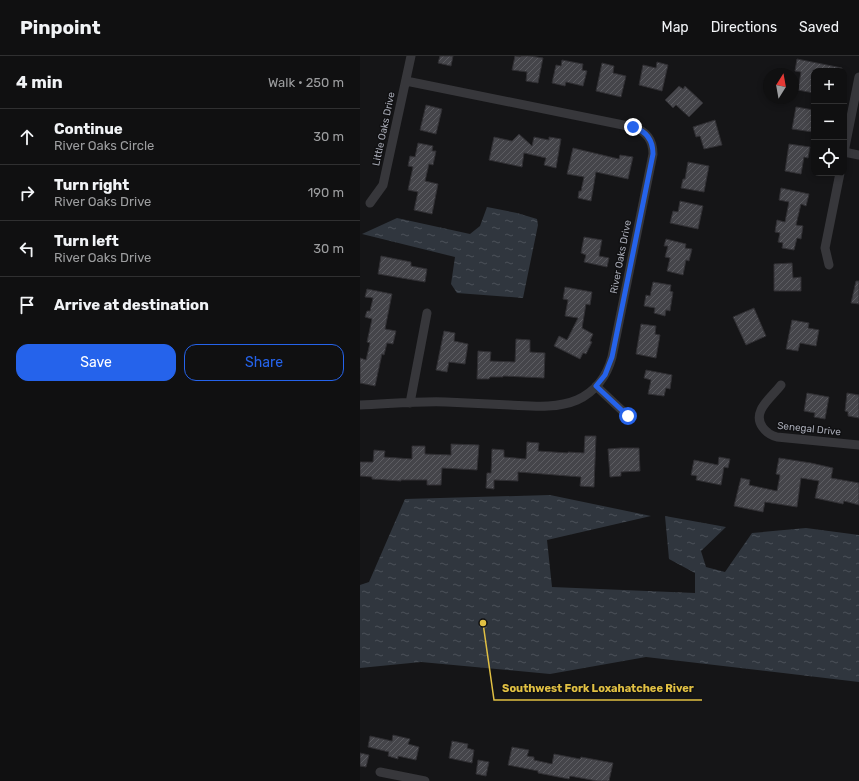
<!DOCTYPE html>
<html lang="en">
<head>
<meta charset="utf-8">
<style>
  body { margin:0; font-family:Rubik,sans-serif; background:#19191a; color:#f1f3f6 }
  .controls { position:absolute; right:12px; top:12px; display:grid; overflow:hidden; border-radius:8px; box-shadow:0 2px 6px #0003 }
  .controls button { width:36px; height:36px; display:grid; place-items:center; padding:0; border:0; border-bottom:1px solid #303031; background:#101011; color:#f1f3f6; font:20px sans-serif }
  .compass { position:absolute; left:403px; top:12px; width:36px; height:36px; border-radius:50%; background:#101011; box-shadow:0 2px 6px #0003; rotate:11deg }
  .stop { position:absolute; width:12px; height:12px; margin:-9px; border:3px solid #2563eb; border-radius:50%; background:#fff }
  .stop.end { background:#2563eb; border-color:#fff; box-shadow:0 1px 4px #0008 }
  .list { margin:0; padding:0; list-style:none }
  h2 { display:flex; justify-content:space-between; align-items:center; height:52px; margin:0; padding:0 16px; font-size:17px }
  h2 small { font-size:13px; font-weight:400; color:#9c9d9f }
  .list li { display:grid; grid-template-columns:26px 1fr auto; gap:12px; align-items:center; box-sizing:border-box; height:56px; padding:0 16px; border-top:1px solid #303031 }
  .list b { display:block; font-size:15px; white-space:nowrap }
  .list p { margin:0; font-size:13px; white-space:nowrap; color:#9c9d9f }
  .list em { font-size:13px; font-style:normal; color:#9c9d9f }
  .actions { display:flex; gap:8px; padding:12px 16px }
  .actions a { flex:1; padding:9px 0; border:1px solid #2563eb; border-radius:12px; text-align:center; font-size:14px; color:#2563eb }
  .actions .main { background:#2563eb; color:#fff }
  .icon { flex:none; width:22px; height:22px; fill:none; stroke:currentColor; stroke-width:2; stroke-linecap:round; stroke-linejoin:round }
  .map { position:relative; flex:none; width:499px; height:725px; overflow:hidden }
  header { display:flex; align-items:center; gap:24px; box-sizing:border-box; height:56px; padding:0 20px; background:#101011; border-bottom:1px solid #303031 }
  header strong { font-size:19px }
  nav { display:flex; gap:22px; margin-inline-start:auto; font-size:14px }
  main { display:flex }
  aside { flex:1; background:#101011 }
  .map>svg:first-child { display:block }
</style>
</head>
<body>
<header>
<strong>Pinpoint</strong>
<nav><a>Map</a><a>Directions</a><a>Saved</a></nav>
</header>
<main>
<aside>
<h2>4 min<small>Walk · 250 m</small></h2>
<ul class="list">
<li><svg class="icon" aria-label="ahead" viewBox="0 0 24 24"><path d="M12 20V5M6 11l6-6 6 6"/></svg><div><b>Continue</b><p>River Oaks Circle</p></div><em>30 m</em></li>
<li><svg class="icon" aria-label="right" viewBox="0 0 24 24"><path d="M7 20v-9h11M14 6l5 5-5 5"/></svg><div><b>Turn right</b><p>River Oaks Drive</p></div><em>190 m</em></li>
<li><svg class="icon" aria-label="left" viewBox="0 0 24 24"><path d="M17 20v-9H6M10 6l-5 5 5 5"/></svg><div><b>Turn left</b><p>River Oaks Drive</p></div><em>30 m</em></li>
<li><svg class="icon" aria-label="arrive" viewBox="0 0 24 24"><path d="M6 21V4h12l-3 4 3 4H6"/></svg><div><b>Arrive at destination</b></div></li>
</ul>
<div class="actions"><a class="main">Save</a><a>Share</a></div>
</aside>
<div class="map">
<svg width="499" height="725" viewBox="0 0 499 725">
  <defs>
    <pattern id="water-ripples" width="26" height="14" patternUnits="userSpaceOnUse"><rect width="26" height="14" fill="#30363e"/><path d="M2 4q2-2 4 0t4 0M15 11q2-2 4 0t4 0" fill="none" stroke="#4b5058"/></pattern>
    <pattern id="building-hatch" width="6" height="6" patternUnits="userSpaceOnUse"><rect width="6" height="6" fill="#45454a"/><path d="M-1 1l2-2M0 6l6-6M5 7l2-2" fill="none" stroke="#5d5d62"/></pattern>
  </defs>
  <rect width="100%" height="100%" fill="#151517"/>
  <path fill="url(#water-ripples)" d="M 127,151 L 157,157 L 177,163 L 178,169 L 163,242 L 97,237 L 91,228 L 95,201 L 2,178 L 37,162 L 110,178 L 120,170 Z
    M 190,439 L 291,460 L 187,484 L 192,531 L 335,537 L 335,517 L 309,503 L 305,460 L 366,471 L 341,495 L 346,511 L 365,516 L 392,477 L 446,472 L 499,479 L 499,626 L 286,601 L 190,618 L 61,606 L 0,612 L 0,529 L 9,526 L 45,443 Z"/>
  <path fill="url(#building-hatch)" stroke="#302f33" d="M 80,0 L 93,0 L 91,10 L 78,7 Z
    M 155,0 L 161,1 L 161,0 L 170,0 L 183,2 L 178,27 L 166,25 L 167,16 L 152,14 Z
    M 437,3 L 482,12 L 482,15 L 454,15 L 454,37 L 438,34 L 441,16 L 435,15 Z
    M 202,4 L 223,8 L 222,14 L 227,15 L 223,30 L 206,26 L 205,30 L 192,27 L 196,9 L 201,10 Z
    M 297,6 L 308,9 L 302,35 L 279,29 L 283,9 L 296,12 Z
    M 242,7 L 254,10 L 253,17 L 266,20 L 261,41 L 236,35 Z
    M 319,30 L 323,33 L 325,30 L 343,47 L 329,61 L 316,49 L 313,52 L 305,44 Z
    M 66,49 L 82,53 L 76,78 L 60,74 Z
    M 436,51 L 454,54 L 453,76 L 432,73 Z
    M 355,64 L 362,89 L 344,93 L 340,80 L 336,81 L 333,71 Z
    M 159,78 L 172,90 L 174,81 L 189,84 L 189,81 L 201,83 L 196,112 L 184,109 L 186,102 L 164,97 L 162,111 L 129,104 L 134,81 L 152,85 Z
    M 58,87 L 73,90 L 72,95 L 76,95 L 73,109 L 69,108 L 65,125 L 78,128 L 72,158 L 54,154 L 58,136 L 48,134 L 53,111 L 48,110 L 50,100 L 55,101 Z
    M 429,88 L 450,91 L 448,102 L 444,101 L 441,118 L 425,115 Z
    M 213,92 L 259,103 L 260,99 L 273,101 L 268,123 L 236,116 L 231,145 L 218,142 L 219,135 L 221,135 L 224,121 L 207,118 Z
    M 328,106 L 349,110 L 344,136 L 321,132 L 323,123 L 325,123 Z
    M 421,132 L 449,138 L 446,150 L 441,148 L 436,169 L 443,170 L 441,183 L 437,182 L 434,194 L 422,192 L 423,187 L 418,186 L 420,177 L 415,176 L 417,164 L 425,166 L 429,146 L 419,144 Z
    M 320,145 L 343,150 L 338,173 L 310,167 L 313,155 L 318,156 Z
    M 224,181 L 242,184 L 239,200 L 249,202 L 247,211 L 224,206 L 226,199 L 221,197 Z
    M 306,183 L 326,188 L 325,192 L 332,193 L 329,205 L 326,204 L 323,219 L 307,215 L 310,202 L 305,201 L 308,190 L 304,190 Z
    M 21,200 L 51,206 L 51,210 L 67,213 L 65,226 L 18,218 Z
    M 432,207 L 433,222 L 441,221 L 441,235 L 414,235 L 414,208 Z
    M 496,225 L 499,225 L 499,248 L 491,247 Z
    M 293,226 L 311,229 L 310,235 L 313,236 L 310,255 L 306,254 L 305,260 L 294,257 L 295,252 L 284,250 L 286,239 L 290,240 Z
    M 205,231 L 232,236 L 230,249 L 226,248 L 222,272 L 233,278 L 230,285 L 232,286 L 226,298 L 223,297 L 220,303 L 194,290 L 199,280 L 207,284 L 218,262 L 205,260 L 208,244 L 203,243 Z
    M 7,233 L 32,238 L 25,273 L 36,275 L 33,288 L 27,287 L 24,299 L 22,298 L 15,330 L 0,327 L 0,302 L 6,304 L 10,287 L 7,286 L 12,263 L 5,261 L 7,255 L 10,255 L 13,242 L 5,241 Z
    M 394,252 L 406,280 L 386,289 L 373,261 Z
    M 432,264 L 449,267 L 448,272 L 459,274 L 456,290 L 440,287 L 438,295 L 426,293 Z
    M 281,268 L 296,270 L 295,278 L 300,279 L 296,302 L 276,298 Z
    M 84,275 L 95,277 L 94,285 L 108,288 L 105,308 L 89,306 L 87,316 L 76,314 Z
    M 156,283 L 170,284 L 170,296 L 185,297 L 184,322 L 143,320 L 143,321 L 130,321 L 129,323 L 117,323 L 118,295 L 131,296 L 130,305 L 155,306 Z
    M 286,314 L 312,319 L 310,333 L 306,332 L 304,340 L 288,338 L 291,324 L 284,322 Z
    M 447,337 L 469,341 L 465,363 L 454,361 L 455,357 L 444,355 Z
    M 487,337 L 499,339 L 499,362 L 488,360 L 488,356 L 485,355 Z
    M 225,380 L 236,380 L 234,431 L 220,430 L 221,421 L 158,416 L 158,425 L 134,424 L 134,433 L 126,432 L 127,417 L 131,417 L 132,393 L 144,394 L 144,401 L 166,403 L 167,386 L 179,387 L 178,395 L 208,397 L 208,396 L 224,397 Z
    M 91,388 L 119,389 L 117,414 L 82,412 L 81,429 L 67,429 L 67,424 L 41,424 L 41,425 L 12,423 L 12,421 L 0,420 L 0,406 L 13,406 L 14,394 L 25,395 L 24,401 L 52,403 L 52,390 L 65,390 L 65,398 L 91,399 Z
    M 261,392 L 279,392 L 280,415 L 261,416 L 261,420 L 250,421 L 248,393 Z
    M 359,401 L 370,403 L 368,412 L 364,411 L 361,429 L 336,424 L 337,420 L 331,419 L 334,404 L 358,409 Z
    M 419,402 L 451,407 L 473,412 L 471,422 L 499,427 L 499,449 L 484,445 L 483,448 L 455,442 L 459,425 L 441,422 L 437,451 L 405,446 L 403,456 L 374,450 L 381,422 L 390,424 L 389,429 L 417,435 L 420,419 L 416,418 Z
    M 33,679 L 50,683 L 48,688 L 59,691 L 56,704 L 38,700 L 38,703 L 28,700 L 29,696 L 8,691 L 10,680 L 32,685 Z
    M 92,685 L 108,688 L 107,692 L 114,694 L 112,707 L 89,702 Z
    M 152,691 L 169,694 L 167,700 L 174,701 L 174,704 L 192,708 L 194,698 L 220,703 L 221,701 L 253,707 L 249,725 L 237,725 L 210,720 L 209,723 L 178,717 L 178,715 L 148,709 Z
    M 0,697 L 9,699 L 6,711 L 0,710 Z
    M 118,704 L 129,706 L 126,720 L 116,718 Z"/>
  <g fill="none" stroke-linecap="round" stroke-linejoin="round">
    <path stroke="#37373b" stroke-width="9" d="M 484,96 L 499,21
      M 484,96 L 499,99
      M 10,147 L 23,129 L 51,0
      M 469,209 L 465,192 L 480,117
      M 421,329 C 415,337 405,345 401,354 C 395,367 406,378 417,381 L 499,389
      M 236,330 L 268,360
      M 50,347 L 67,257
      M 0,349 C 28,348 57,345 86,346 C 107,347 129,348 150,349 C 171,350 196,353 217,344 C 235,336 247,320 252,301 L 293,98 C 293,84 286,75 273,71 L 46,25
      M 20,716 L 65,725"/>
  </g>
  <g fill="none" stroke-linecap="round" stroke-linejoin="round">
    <path stroke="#2563eb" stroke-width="5" d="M 268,360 L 236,330 L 245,319 L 252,301 L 293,98 C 293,84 286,75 273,71"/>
  </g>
  <g text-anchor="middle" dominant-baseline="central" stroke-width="3" stroke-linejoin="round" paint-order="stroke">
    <g font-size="10" fill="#a8abb6" stroke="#101012">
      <text transform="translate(24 73) rotate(-78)">Little Oaks Drive</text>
      <text transform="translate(261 201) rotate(-79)">River Oaks Drive</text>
      <text transform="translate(449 373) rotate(6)">Senegal Drive</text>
    </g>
  </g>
  <path fill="none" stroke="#e1c043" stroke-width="1.5" d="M123 567L134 644H342"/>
  <circle fill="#e1c043" stroke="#101012" stroke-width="1.5" cx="123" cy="567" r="4"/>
  <g font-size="11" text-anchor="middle" font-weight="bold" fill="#e1c043" stroke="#101012" stroke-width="3" stroke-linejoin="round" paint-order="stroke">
    <text x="238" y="636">Southwest Fork Loxahatchee River</text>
  </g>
</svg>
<div class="controls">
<button>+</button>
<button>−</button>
<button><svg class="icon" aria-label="locate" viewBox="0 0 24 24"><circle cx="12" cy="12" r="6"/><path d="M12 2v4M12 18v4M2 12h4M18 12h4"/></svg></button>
</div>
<svg class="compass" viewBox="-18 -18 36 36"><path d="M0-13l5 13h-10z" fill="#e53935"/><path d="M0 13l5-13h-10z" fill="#9c9d9f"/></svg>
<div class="stop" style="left:268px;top:360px"></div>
<div class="stop end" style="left:273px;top:71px"></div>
</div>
</main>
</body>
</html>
